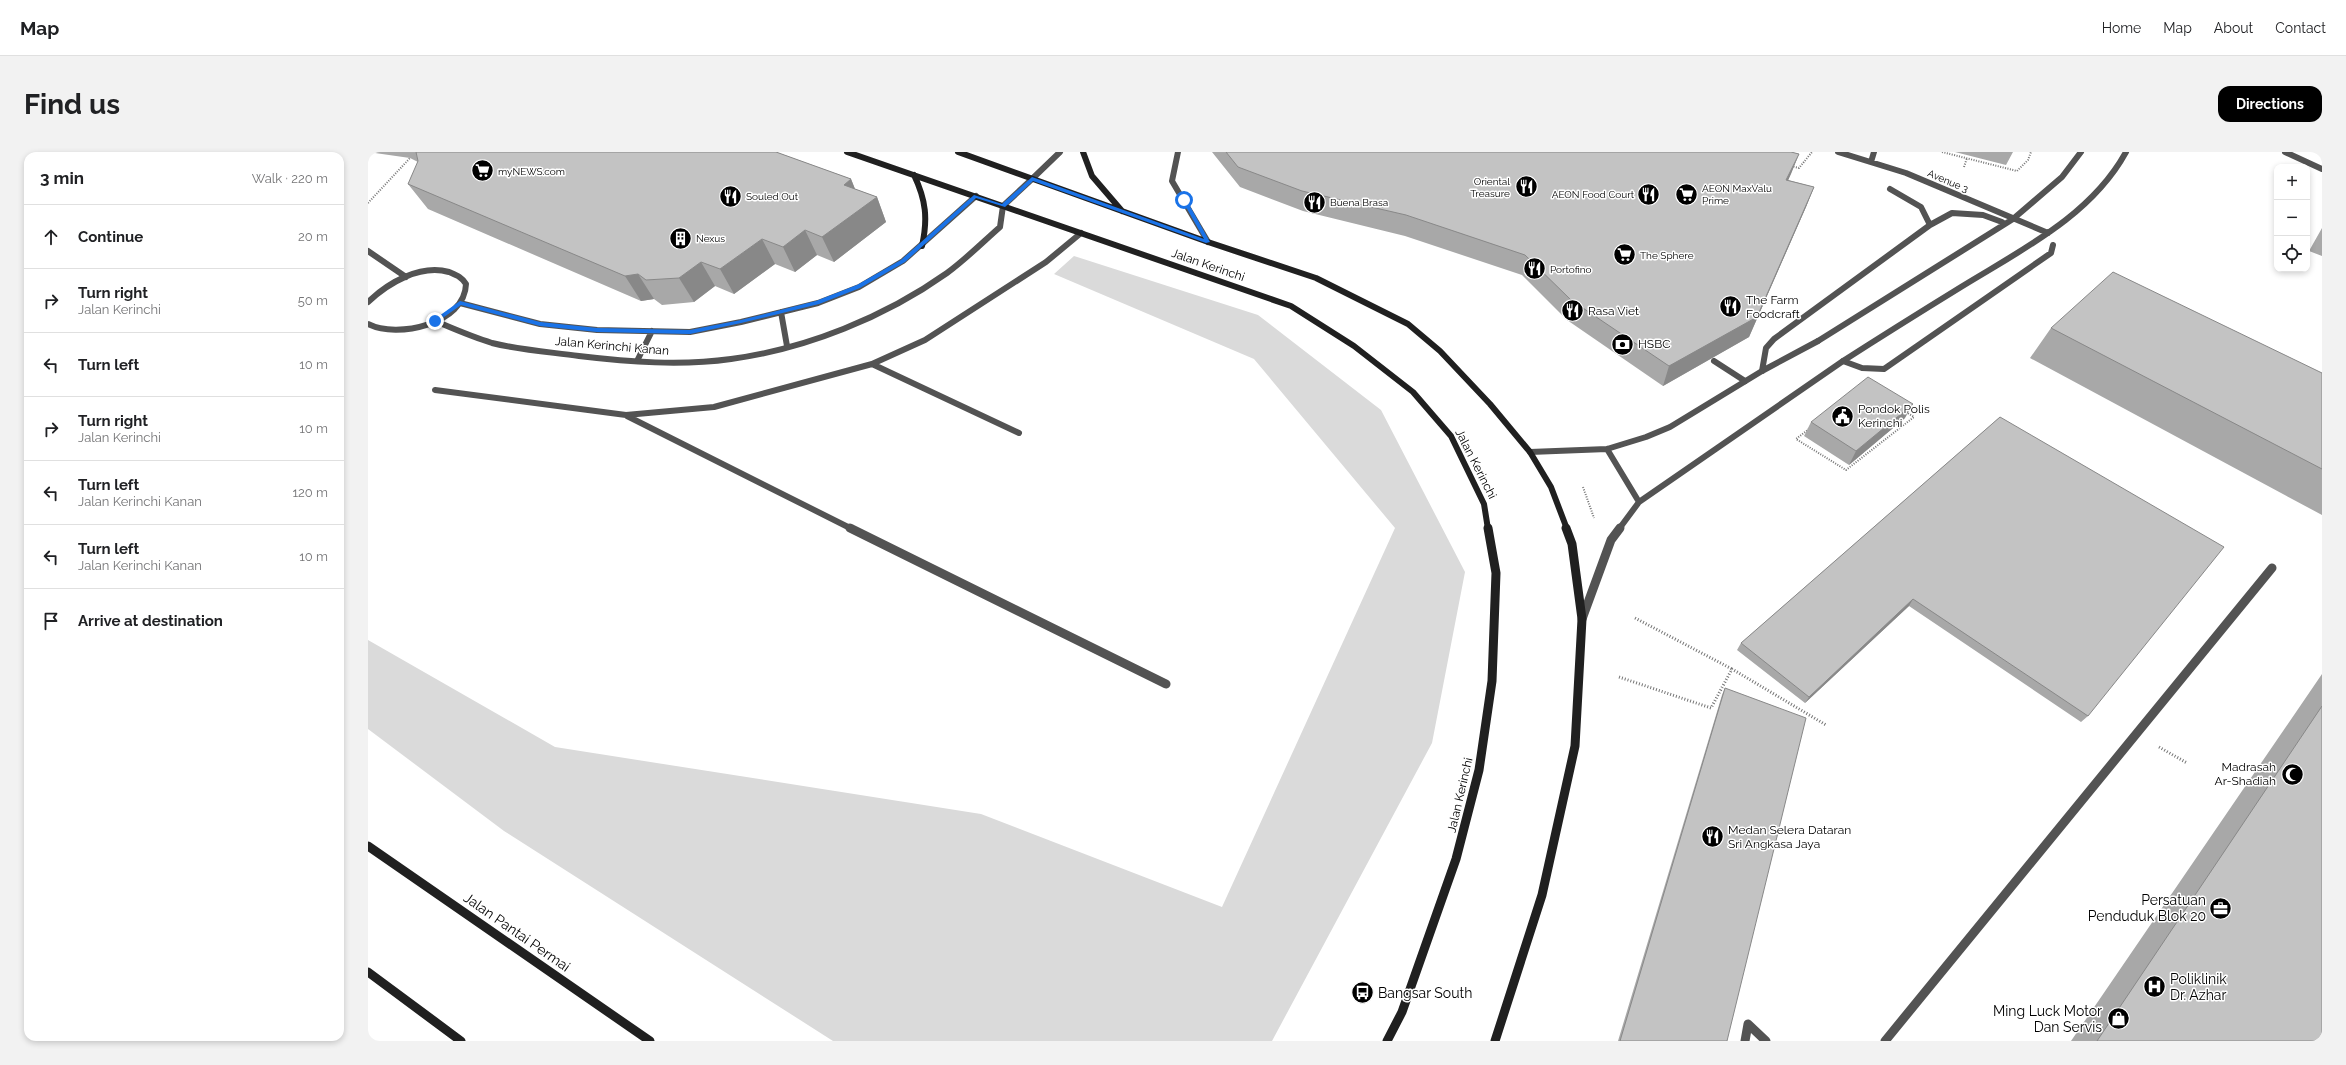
<!DOCTYPE html>
<html lang="en">
<head>
<meta charset="utf-8">
<style>
  body { margin:0; font-family:Raleway,sans-serif; background:#f2f2f2; color:#202124 }
  .controls { position:absolute; right:12px; top:12px; display:grid; overflow:hidden; border-radius:8px; box-shadow:0 2px 6px #0003 }
  .controls button { width:36px; height:36px; display:grid; place-items:center; padding:0; border:0; border-bottom:1px solid #e0e0e0; background:#fff; color:#202124; font:20px sans-serif }
  .stop { position:absolute; width:12px; height:12px; margin:-9px; border:3px solid #1a73e8; border-radius:50%; background:#fff }
  .stop.end { background:#1a73e8; border-color:#fff; box-shadow:0 1px 4px #0008 }
  .list { margin:0; padding:0; list-style:none }
  h2 { display:flex; justify-content:space-between; align-items:center; height:52px; margin:0; padding:0 16px; font-size:17px }
  h2 small { font-size:13px; font-weight:400; color:#757577 }
  .list li { display:grid; grid-template-columns:26px 1fr auto; gap:12px; align-items:center; box-sizing:border-box; height:64px; padding:0 16px; border-top:1px solid #e0e0e0 }
  .list b { display:block; font-size:15px; white-space:nowrap }
  .list p { margin:0; font-size:13px; white-space:nowrap; color:#757577 }
  .list em { font-size:13px; font-style:normal; color:#757577 }
  .icon { flex:none; width:22px; height:22px; fill:none; stroke:currentColor; stroke-width:2; stroke-linecap:round; stroke-linejoin:round }
  .map { position:relative; flex:none; width:1954px; height:889px; overflow:hidden; border-radius:12px }
  header { display:flex; align-items:center; gap:24px; box-sizing:border-box; height:56px; padding:0 20px; background:#fff; border-bottom:1px solid #e0e0e0 }
  header strong { font-size:19px }
  nav { display:flex; gap:22px; margin-inline-start:auto; font-size:14px }
  .intro { display:flex; align-items:center; justify-content:space-between; box-sizing:border-box; height:96px; padding:0 24px }
  h1 { margin:0; font-size:28px }
  .button { padding:10px 18px; border-radius:12px; background:#000; color:#fff; font-size:14px; font-weight:700 }
  main { display:flex; gap:24px; padding:0 24px }
  aside { flex:1; background:#fff; border-radius:12px; box-shadow:0 2px 6px #0003 }
  .map>svg:first-child { display:block }
</style>
</head>
<body>
<header>
<strong>Map</strong>
<nav><a>Home</a><a>Map</a><a>About</a><a>Contact</a></nav>
</header>
<div class="intro"><h1>Find us</h1><a class="button">Directions</a></div>
<main>
<aside>
<h2>3 min<small>Walk · 220 m</small></h2>
<ul class="list">
<li><svg class="icon" aria-label="ahead" viewBox="0 0 24 24"><path d="M12 20V5M6 11l6-6 6 6"/></svg><div><b>Continue</b></div><em>20 m</em></li>
<li><svg class="icon" aria-label="right" viewBox="0 0 24 24"><path d="M7 20v-9h11M14 6l5 5-5 5"/></svg><div><b>Turn right</b><p>Jalan Kerinchi</p></div><em>50 m</em></li>
<li><svg class="icon" aria-label="left" viewBox="0 0 24 24"><path d="M17 20v-9H6M10 6l-5 5 5 5"/></svg><div><b>Turn left</b></div><em>10 m</em></li>
<li><svg class="icon" aria-label="right" viewBox="0 0 24 24"><path d="M7 20v-9h11M14 6l5 5-5 5"/></svg><div><b>Turn right</b><p>Jalan Kerinchi</p></div><em>10 m</em></li>
<li><svg class="icon" aria-label="left" viewBox="0 0 24 24"><path d="M17 20v-9H6M10 6l-5 5 5 5"/></svg><div><b>Turn left</b><p>Jalan Kerinchi Kanan</p></div><em>120 m</em></li>
<li><svg class="icon" aria-label="left" viewBox="0 0 24 24"><path d="M17 20v-9H6M10 6l-5 5 5 5"/></svg><div><b>Turn left</b><p>Jalan Kerinchi Kanan</p></div><em>10 m</em></li>
<li><svg class="icon" aria-label="arrive" viewBox="0 0 24 24"><path d="M6 21V4h12l-3 4 3 4H6"/></svg><div><b>Arrive at destination</b></div></li>
</ul>
</aside>
<div class="map">
<svg width="1954" height="889" viewBox="0 0 1954 889">
  <rect width="100%" height="100%" fill="#fff"/>
  <path fill="#dadada" d="M 706,104 L 890,163 L 1013,258 L 1097,420 L 1064,591 L 904,889 L 465,889 L 136,679 L 0,577 L 0,488 L 187,595 L 613,662 L 854,755 L 1027,376 L 886,207 L 686,122 Z"/>
  <g fill="none" stroke-linecap="round" stroke-linejoin="round">
    <path stroke="#757575" stroke-width="2" stroke-dasharray="1 1.5" stroke-linecap="butt" d="M 1574,0 L 1649,19 L 1660,8 L 1663,0
      M 1423,14 L 1431,16 L 1444,0
      M 1596,15 L 1599,6
      M 0,51 L 42,6
      M 1441,277 L 1428,287 L 1478,318 L 1546,265 L 1538,260
      M 1215,335 L 1226,366"/>
    <path stroke="#757575" stroke-width="3" stroke-dasharray="1 2" stroke-linecap="butt" d="M 1267,466 L 1364,517
      M 1251,525 L 1343,556 L 1364,517 L 1458,573
      M 1791,595 L 1819,611"/>
    <path stroke="#535353" stroke-width="6" d="M 810,0 L 804,29 L 840,90
      M 1470,0 L 1538,21 L 1680,81
      M 1917,0 L 1954,17
      M 1503,10 L 1506,0
      M 664,27 L 692,0
      M 1562,73 L 1584,61 L 1615,63 L 1634,70
      M 1450,189 L 1645,67 L 1694,25 L 1713,0
      M 1346,209 L 1377,229
      M 1475,209 C 1514,184 1554,159 1593,135 C 1653,98 1723,64 1758,0
      M 1475,209 L 1494,216 L 1516,217 L 1683,101 L 1685,93
      M 504,212 L 651,281
      M 1394,219 L 1398,196 L 1406,187 L 1562,73 L 1553,55 L 1522,37
      M 67,238 L 258,263 L 346,255 L 504,212 L 557,188 L 678,110 L 713,81
      M 259,264 L 484,377"/>
    <path stroke="#535353" stroke-width="9" d="M 482,376 L 798,532
      M 1377,889 L 1380,872 L 1398,889
      M 1517,889 L 1904,416"/>
    <path stroke="#535353" stroke-width="6" d="M 0,99 L 38,125
      M 0,150 C 20,131 52,112 81,120 C 88,123 94,125 98,132 C 97,172 29,187 0,172
      M 92,151 L 172,172 L 229,178 L 322,180 L 373,170 L 450,151 L 491,135 L 535,109 L 608,44
      M 413,160 L 419,194
      M 67,169 C 86,177 104,185 124,191 C 152,198 182,200 211,204 C 261,210 313,214 363,207 C 438,197 517,165 579,121 C 598,107 615,90 632,75 L 635,54 L 664,27
      M 269,209 L 284,179
      M 1239,297 L 1271,350
      M 1162,300 L 1239,297 L 1278,285 L 1302,275 L 1394,219 L 1450,189
      M 1251,377 L 1271,350 L 1475,209"/>
    <path stroke="#535353" stroke-width="9" d="M 1214,467 L 1243,388 L 1252,376"/>
    <path stroke="#202020" stroke-width="6" d="M 479,0 L 923,154 L 986,194 L 1045,240 L 1083,284 L 1116,352 L 1120,377
      M 590,0 L 840,90 L 948,126 L 1040,172 L 1072,199 L 1122,252 L 1162,300 L 1183,335 L 1199,377
      M 715,0 L 724,24 L 754,59
      M 546,23 C 558,48 560,67 554,94"/>
    <path stroke="#202020" stroke-width="9" d="M 0,694 L 282,889
      M 0,820 L 93,889
      M 1019,889 L 1034,860 L 1088,707 L 1111,618 L 1124,529 L 1128,421 L 1120,376
      M 1127,889 L 1174,743 L 1207,594 L 1214,467 L 1204,392 L 1198,376"/>
  </g>
  <path fill="#a8a8a8" d="M 0,0 L 408,0 L 483,27 L 487,37 L 509,45 L 518,70 L 466,110 L 449,103 L 427,120 L 407,112 L 366,142 L 347,134 L 326,150 L 294,153 L 286,147 L 273,149 L 60,57 L 40,32 L 50,10 L 42,6 Z
    M 844,0 L 1423,0 L 1431,2 L 1420,28 L 1446,35 L 1438,55 L 1381,185 L 1295,234 L 1199,168 L 1154,123 L 1037,84 L 935,59 L 872,35 Z
    M 1587,0 L 1645,0 L 1638,13 Z
    M 1954,76 L 1954,104 L 1941,99 Z
    M 1683,176 L 1954,221 L 1954,363 L 1662,206 Z
    M 1632,265 L 1720,564 L 1713,570 L 1541,454 L 1437,551 L 1369,498 L 1373,491 Z
    M 1537,266 L 1481,313 L 1436,284 L 1443,270 Z
    M 1954,522 L 1954,889 L 1703,889 Z
    M 1357,536 L 1359,889 L 1250,889 L 1354,543 Z"/>
  <path fill="#888" d="M 1431,2 L 1423,22 L 1411,48 L 1418,28 Z
    M 483,27 L 493,52 L 476,33 Z
    M 1446,35 L 1438,55 L 1381,185 L 1295,234 L 1301,214 Z
    M 509,45 L 518,70 L 466,110 L 454,85 Z
    M 437,78 L 449,103 L 427,120 L 415,95 Z
    M 394,87 L 407,112 L 366,142 L 352,117 Z
    M 333,110 L 347,134 L 326,150 L 311,126 Z
    M 270,122 L 286,147 L 273,149 L 257,124 Z
    M 1545,252 L 1537,266 L 1481,313 L 1488,299 Z
    M 1545,447 L 1541,454 L 1437,551 L 1441,545 Z"/>
  <path fill="#c3c3c3" stroke="#888" d="M 48,0 L 408,0 L 483,27 L 476,33 L 509,45 L 454,85 L 437,78 L 415,95 L 394,87 L 352,117 L 333,110 L 311,126 L 278,128 L 270,122 L 257,124 L 40,32 L 50,9 Z
    M 858,0 L 1423,0 L 1431,2 L 1418,28 L 1446,35 L 1389,165 L 1301,214 L 1203,148 L 1157,103 L 1038,63 L 934,39 L 870,15 Z
    M 1745,120 L 1954,221 L 1954,317 L 1683,176 Z
    M 1500,225 L 1545,252 L 1488,299 L 1443,270 Z
    M 1632,265 L 1856,395 L 1720,564 L 1545,447 L 1441,545 L 1373,491 Z
    M 1357,536 L 1438,566 L 1359,889 L 1252,889 Z
    M 1954,554 L 1954,889 L 1729,889 Z"/>
  <path fill="#1a73e8" d="M 664,25 L 836,87 L 814,48 L 818,47 L 842,90 L 838,91 L 665,29 L 637,55 L 608,46 L 537,110 L 492,136 L 451,152 L 373,171 L 322,182 L 229,180 L 172,174 L 93,153 L 69,170 L 64,169 L 92,149 L 172,170 L 229,176 L 322,178 L 373,168 L 448,149 L 489,133 L 533,108 L 606,43 L 634,52 Z"/>
  <defs>
    <symbol id="supermarket-disc" viewBox="-11 -11 22 22"><circle r="9.5" fill="#000" stroke="#fff"/><path d="M-6-5.5h2.5l.6 2H6L4.5 2H-2.5L-4.4-4H-6ZM-1.5 3.2a1.3 1.3 0 1 0 .1 0ZM3 3.2a1.3 1.3 0 1 0 .1 0Z" fill="#fff"/></symbol>
    <symbol id="restaurant-disc" viewBox="-11 -11 22 22"><circle r="9.5" fill="#000" stroke="#fff"/><path d="M-5-6h1v4h1v-4h1v4h1v-4h1v5L-1.5 .5V6h-2V.5L-5-1ZM5-6V6H3V1.5H1.5Q1.5-4 5-6Z" fill="#fff"/></symbol>
    <symbol id="building-disc" viewBox="-11 -11 22 22"><circle r="9.5" fill="#000" stroke="#fff"/><path d="M-4-6H4V6H1V3H-1V6H-4ZM-2.5-4.3h1.7v1.8h-1.7ZM.8-4.3h1.7v1.8H.8ZM-2.5-1h1.7V.8h-1.7ZM.8-1h1.7V.8H.8Z" fill="#fff"/></symbol>
    <symbol id="bank-disc" viewBox="-11 -11 22 22"><circle r="9.5" fill="#000" stroke="#fff"/><path d="M-6-4H6V4H-6ZM0-2.3a2.3 2.3 0 1 0 0 4.6a2.3 2.3 0 1 0 0-4.6Z" fill="#fff"/></symbol>
    <symbol id="civic-disc" viewBox="-11 -11 22 22"><circle r="9.5" fill="#000" stroke="#fff"/><path d="M-.6-6.5H3V-4.5H.6V-3L4-1V1h2V6H-6V1h2V-1L-.6-3ZM-1.2 2.5V6h2.4V2.5Z" fill="#fff"/></symbol>
    <symbol id="mosque-disc" viewBox="-11 -11 22 22"><circle r="9.5" fill="#000" stroke="#fff"/><path d="M3.5-4.9A6 6 0 1 0 3.5 4.9A5 5 0 1 1 3.5-4.9Z" fill="#fff"/></symbol>
    <symbol id="office-disc" viewBox="-11 -11 22 22"><circle r="9.5" fill="#000" stroke="#fff"/><path d="M-6-3h4V-5.5h4V-3h4V5H-6ZM-1-4.5V-3h2v-1.5ZM-6 0V1H6V0Z" fill="#fff"/></symbol>
    <symbol id="hospital-disc" viewBox="-11 -11 22 22"><circle r="9.5" fill="#000" stroke="#fff"/><path d="M-5-5h3v3.5h4V-5h3V5h-3V1.5h-4V5h-3Z" fill="#fff"/></symbol>
    <symbol id="bus-disc" viewBox="-11 -11 22 22"><circle r="9.5" fill="#000" stroke="#fff"/><path d="M-5-6H5V4H4V6H2V4H-2V6H-4V4H-5ZM-3.5-4V0h7V-4ZM-3.5 1.2v1.5H-2V1.2ZM2 1.2v1.5H3.5V1.2Z" fill="#fff"/></symbol>
    <symbol id="shop-disc" viewBox="-11 -11 22 22"><circle r="9.5" fill="#000" stroke="#fff"/><path d="M-5-2.5h2.3a2.7 3.5 0 0 1 5.4 0H5L5.5 6h-11ZM-1.5-2.5h3a1.5 2.3 0 0 0-3 0Z" fill="#fff"/></symbol>
  </defs>
  <g fill-rule="evenodd">
    <use href="#supermarket-disc" x="102" y="6" width="25" height="25"/>
    <use href="#restaurant-disc" x="1146" y="22" width="25" height="25"/>
    <use href="#restaurant-disc" x="1268" y="30" width="25" height="25"/>
    <use href="#supermarket-disc" x="1306" y="30" width="25" height="25"/>
    <use href="#restaurant-disc" x="350" y="32" width="25" height="25"/>
    <use href="#restaurant-disc" x="934" y="38" width="25" height="25"/>
    <use href="#building-disc" x="300" y="74" width="25" height="25"/>
    <use href="#supermarket-disc" x="1244" y="90" width="25" height="25"/>
    <use href="#restaurant-disc" x="1154" y="104" width="25" height="25"/>
    <use href="#restaurant-disc" x="1350" y="142" width="25" height="25"/>
    <use href="#restaurant-disc" x="1192" y="146" width="25" height="25"/>
    <use href="#bank-disc" x="1242" y="180" width="25" height="25"/>
    <use href="#civic-disc" x="1462" y="252" width="25" height="25"/>
    <use href="#mosque-disc" x="1912" y="610" width="25" height="25"/>
    <use href="#restaurant-disc" x="1332" y="672" width="25" height="25"/>
    <use href="#office-disc" x="1840" y="744" width="25" height="25"/>
    <use href="#hospital-disc" x="1774" y="822" width="25" height="25"/>
    <use href="#bus-disc" x="982" y="828" width="25" height="25"/>
    <use href="#shop-disc" x="1738" y="854" width="25" height="25"/>
  </g>
  <g text-anchor="middle" dominant-baseline="central" stroke-width="3" stroke-linejoin="round" paint-order="stroke">
    <g font-size="10" fill="#000" stroke="#fff" text-anchor="start">
      <text x="130" y="19">myNEWS.com</text>
      <text x="1142" y="29" text-anchor="end">Oriental<tspan x="1142" dy="12">Treasure</tspan></text>
      <text x="1334" y="36">AEON MaxValu<tspan x="1334" dy="12">Prime</tspan></text>
      <text x="1266" y="42" text-anchor="end">AEON Food Court</text>
      <text x="378" y="44">Souled Out</text>
      <text x="962" y="50">Buena Brasa</text>
      <text x="328" y="86">Nexus</text>
      <text x="1272" y="103">The Sphere</text>
      <text x="1182" y="117">Portofino</text>
    </g>
    <g font-size="10" fill="#000" stroke="#fff">
      <text transform="translate(1580 29) rotate(23)">Avenue 3</text>
    </g>
    <g font-size="12" fill="#000" stroke="#fff">
      <text transform="translate(840 113) rotate(19)">Jalan Kerinchi</text>
      <text transform="translate(244 194) rotate(5)">Jalan Kerinchi Kanan</text>
      <text transform="translate(1108 312) rotate(63)">Jalan Kerinchi</text>
      <text transform="translate(1092 643) rotate(-77)">Jalan Kerinchi</text>
    </g>
    <g font-size="12" fill="#000" stroke="#fff" text-anchor="start">
      <text x="1378" y="148">The Farm<tspan x="1378" dy="14">Foodcraft</tspan></text>
      <text x="1220" y="159">Rasa Viet</text>
      <text x="1270" y="192">HSBC</text>
      <text x="1490" y="257">Pondok Polis<tspan x="1490" dy="14">Kerinchi</tspan></text>
      <text x="1908" y="615" text-anchor="end">Madrasah<tspan x="1908" dy="14">Ar-Shadiah</tspan></text>
      <text x="1360" y="678">Medan Selera Dataran<tspan x="1360" dy="14">Sri Angkasa Jaya</tspan></text>
    </g>
    <g font-size="14" fill="#000" stroke="#fff" text-anchor="end">
      <text x="1838" y="748">Persatuan<tspan x="1838" dy="16">Penduduk Blok 20</tspan></text>
      <text x="1802" y="827" text-anchor="start">Poliklinik<tspan x="1802" dy="16">Dr. Azhar</tspan></text>
      <text x="1010" y="841" text-anchor="start">Bangsar South</text>
      <text x="1734" y="859">Ming Luck Motor<tspan x="1734" dy="16">Dan Servis</tspan></text>
    </g>
    <g font-size="14" fill="#000" stroke="#fff">
      <text transform="translate(149 780) rotate(35)">Jalan Pantai Permai</text>
    </g>
  </g>
</svg>
<div class="controls">
<button>+</button>
<button>−</button>
<button><svg class="icon" aria-label="locate" viewBox="0 0 24 24"><circle cx="12" cy="12" r="6"/><path d="M12 2v4M12 18v4M2 12h4M18 12h4"/></svg></button>
</div>
<div class="stop" style="left:816px;top:48px"></div>
<div class="stop end" style="left:67px;top:169px"></div>
</div>
</main>
</body>
</html>
